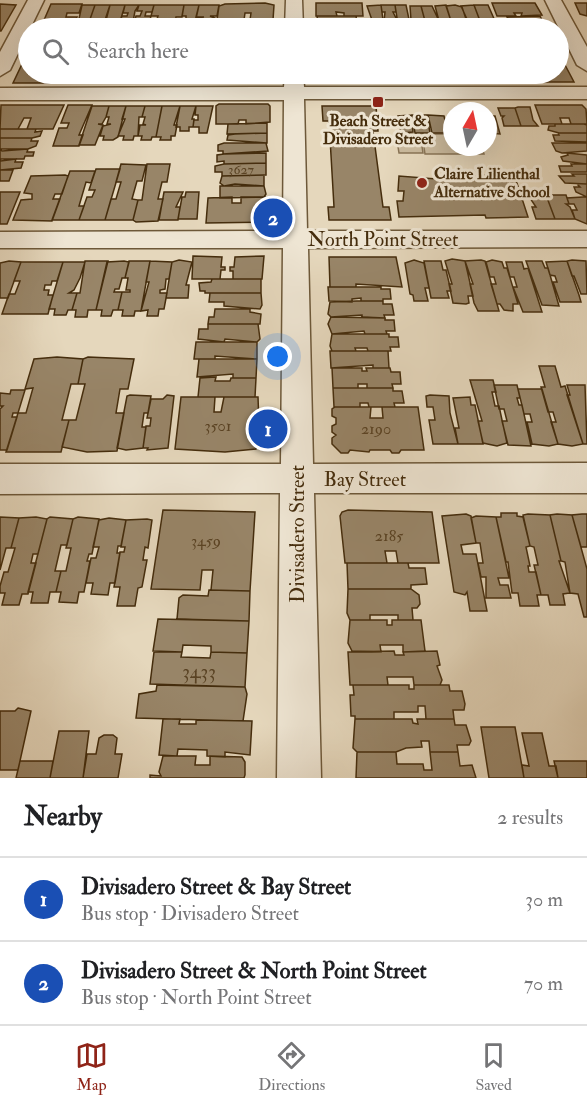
<!DOCTYPE html>
<html lang="en">
<head>
<meta charset="utf-8">
<style>
  body { margin:0; font-family:"IM FELL Double Pica",serif; background:#f6f6f6; color:#202124 }
  .compass { position:absolute; left:443px; top:102px; width:54px; height:54px; border-radius:50%; background:#fff; box-shadow:0 6px 24px #0002; rotate:9deg }
  .you { position:absolute; left:278px; top:357px; width:21px; height:21px; margin:-15px; border:4px solid #fff; border-radius:50%; background:#1a73e8; box-shadow:0 0 0 9px #1a73e833 }
  .badge { display:grid; place-items:center; width:39px; height:39px; border-radius:50%; background:#8f2418; color:#fff; font-size:20px; font-weight:700 }
  .pin { position:absolute; translate:-50% -50%; border:3px solid #fff; box-shadow:0 2px 6px #0006 }
  .list { margin:0; padding:0; list-style:none }
  h2 { display:flex; justify-content:space-between; align-items:center; height:78px; margin:0; padding:0 24px; font-size:26px }
  h2 small { font-size:20px; font-weight:400; color:#757577 }
  .list li { display:grid; grid-template-columns:39px 1fr auto; gap:18px; align-items:center; box-sizing:border-box; height:84px; padding:0 24px; border-top:2px solid #e0e0e0 }
  .list b { display:block; font-size:22px; white-space:nowrap }
  .list p { margin:0; font-size:20px; white-space:nowrap; color:#757577 }
  .list em { font-size:20px; font-style:normal; color:#757577 }
  .icon { flex:none; width:33px; height:33px; fill:none; stroke:currentColor; stroke-width:2; stroke-linecap:round; stroke-linejoin:round }
  .map { position:relative; flex:none; width:587px; height:778px; overflow:hidden }
  .search { position:absolute; background:#fff; box-shadow:0 6px 24px #0002; left:18px; right:18px; top:18px; height:66px; display:flex; align-items:center; gap:15px; box-sizing:border-box; padding:0 21px; border-radius:33px; color:#757577; font-size:22px }
  .sheet { height:246px; background:#fff }
  nav { display:flex; justify-content:space-around; align-items:center; box-sizing:border-box; height:84px; border-top:2px solid #e0e0e0; background:#fff; font-size:16px; color:#757577 }
  nav a { display:grid; justify-items:center; gap:3px }
  nav .on { color:#8f2418 }
  .map>svg:first-child { display:block }
</style>
</head>
<body>
<div class="map">
<svg width="587" height="778" viewBox="0 0 587 778">
  <rect width="100%" height="100%" fill="#e5d7bc"/>
  <filter id="stains"><feTurbulence type="fractalNoise" baseFrequency=".00333" numOctaves="4"/><feColorMatrix values="0 0 0 0 .2 0 0 0 0 .09 0 0 0 0 .02 0 0 0 .5 -.17"/></filter>
  <radialGradient id="worn" r=".72"><stop offset=".6" stop-color="#630" stop-opacity="0"/><stop offset="1" stop-color="#630" stop-opacity=".3"/></radialGradient>
  <path fill="#caba9e" stroke="#887456" stroke-width="1.5" d="M 396,134 L 420,134 L 423,153 L 399,153 Z
    M 422,134 L 452,134 L 452,147 L 482,147 L 484,154 L 425,154 Z"/>
  <path fill="#988568" stroke="#452d0d" stroke-width="1.5" d="M 265,3 L 274,5 L 273,20 L 250,20 L 251,13 L 245,13 L 244,20 L 217,20 L 219,6 L 225,4 Z
    M 316,3 L 362,3 L 363,16 L 344,16 L 344,13 L 336,12 L 337,16 L 316,16 Z
    M 492,3 L 535,3 L 542,15 L 521,16 L 522,13 L 514,13 L 516,16 L 497,16 Z
    M 575,3 L 587,3 L 587,16 L 580,14 Z
    M 0,4 L 16,5 L 1,31 L 0,31 Z
    M 51,4 L 82,4 L 79,13 L 67,13 L 66,17 L 77,17 L 73,27 L 41,27 Z
    M 82,5 L 95,5 L 88,25 L 74,24 L 79,19 Z
    M 95,5 L 110,5 L 103,26 L 88,25 Z
    M 110,5 L 125,5 L 119,25 L 104,28 Z
    M 125,5 L 139,5 L 135,11 L 132,27 L 118,27 L 122,16 L 127,16 L 128,13 L 123,13 Z
    M 139,5 L 154,5 L 152,12 L 146,12 L 145,16 L 151,16 L 148,27 L 133,27 L 136,16 L 140,16 L 142,11 L 137,11 Z
    M 154,5 L 184,5 L 182,17 L 176,17 L 175,22 L 181,22 L 179,28 L 148,28 L 150,22 L 156,22 L 158,16 L 151,16 Z
    M 184,5 L 199,5 L 194,28 L 179,28 L 186,22 L 186,16 L 182,16 Z
    M 199,5 L 219,5 L 217,16 L 210,16 L 217,19 L 215,28 L 194,28 L 196,18 L 204,17 L 196,17 Z
    M 381,5 L 383,20 L 372,20 L 367,6 Z
    M 381,5 L 395,5 L 396,12 L 393,12 L 398,22 L 384,22 L 385,12 L 382,12 Z
    M 395,5 L 406,5 L 410,24 L 398,24 Z
    M 446,5 L 451,21 L 450,23 L 439,21 L 435,6 Z
    M 455,5 L 462,7 L 469,28 L 457,28 L 455,21 L 451,21 L 446,6 Z
    M 474,5 L 488,5 L 495,21 L 491,21 L 496,27 L 486,27 L 484,21 L 480,21 Z
    M 474,5 L 480,21 L 481,28 L 471,28 L 461,6 Z
    M 410,6 L 421,6 L 425,21 L 422,21 L 423,23 L 411,20 Z
    M 421,6 L 432,6 L 439,21 L 425,21 Z
    M 317,16 L 356,16 L 357,23 L 318,23 Z
    M 540,16 L 543,22 L 510,23 L 507,17 Z
    M 231,20 L 274,20 L 273,26 L 230,25 Z
    M 543,22 L 546,28 L 507,28 L 505,24 Z
    M 318,23 L 353,23 L 359,24 L 359,28 L 318,28 Z
    M 23,62 L 28,62 L 28,74 L 72,74 L 69,82 L 64,83 L 13,83 Z
    M 559,65 L 565,65 L 574,82 L 522,82 L 519,74 L 558,74 Z
    M 72,74 L 87,74 L 85,82 L 69,82 Z
    M 87,74 L 102,74 L 100,81 L 91,82 L 88,81 Z
    M 102,74 L 118,74 L 115,82 L 100,82 Z
    M 118,74 L 132,74 L 133,82 L 115,82 Z
    M 135,74 L 150,74 L 148,82 L 133,82 Z
    M 150,74 L 167,74 L 165,82 L 148,82 Z
    M 167,74 L 186,74 L 184,82 L 165,82 Z
    M 186,74 L 210,74 L 209,81 L 185,83 Z
    M 210,74 L 271,74 L 271,82 L 212,82 L 209,80 Z
    M 320,74 L 373,74 L 374,82 L 321,83 Z
    M 377,74 L 392,74 L 393,80 L 379,81 Z
    M 393,74 L 408,74 L 409,80 L 396,81 Z
    M 408,74 L 423,74 L 425,81 L 409,81 Z
    M 423,74 L 438,74 L 440,80 L 424,80 Z
    M 438,74 L 453,74 L 455,80 L 440,80 Z
    M 453,74 L 468,74 L 470,80 L 455,80 Z
    M 468,74 L 484,74 L 486,80 L 472,81 Z
    M 484,74 L 498,74 L 498,80 L 486,80 Z
    M 498,74 L 514,74 L 517,80 L 501,80 Z
    M 219,104 L 268,104 L 270,106 L 270,122 L 246,124 L 246,120 L 239,120 L 238,124 L 216,124 L 216,106 Z
    M 1,105 L 64,105 L 53,129 L 27,129 L 31,118 L 24,118 L 18,129 L 0,129 Z
    M 68,105 L 92,105 L 79,135 L 83,135 L 79,146 L 53,146 L 59,128 L 67,128 L 69,123 L 61,123 Z
    M 535,105 L 582,105 L 586,109 L 587,124 L 571,124 L 569,118 L 560,118 L 562,124 L 542,124 Z
    M 92,106 L 109,106 L 106,117 L 102,124 L 98,124 L 103,125 L 95,145 L 79,145 Z
    M 109,106 L 126,106 L 118,137 L 113,140 L 103,140 L 104,136 L 100,136 L 103,126 L 111,124 L 107,124 L 109,117 L 106,117 Z
    M 126,106 L 145,106 L 142,117 L 139,117 L 138,136 L 134,136 L 133,140 L 123,140 L 124,136 L 118,136 L 125,119 L 122,119 Z
    M 145,106 L 162,106 L 156,137 L 152,137 L 151,140 L 141,140 L 142,136 L 138,136 L 140,125 L 146,125 L 143,124 L 145,117 L 142,117 Z
    M 162,106 L 180,106 L 174,125 L 177,125 L 175,136 L 171,136 L 171,140 L 160,140 L 161,137 L 156,137 Z
    M 180,106 L 196,106 L 192,119 L 194,119 L 193,127 L 189,127 L 189,131 L 180,131 L 180,127 L 176,127 Z
    M 196,106 L 213,106 L 207,133 L 199,133 L 199,127 L 193,127 L 194,120 L 198,120 L 198,115 L 195,115 Z
    M 322,106 L 376,106 L 378,131 L 373,131 L 383,207 L 389,207 L 391,220 L 329,220 L 328,207 L 334,207 L 329,121 L 323,121 Z
    M 518,107 L 530,107 L 533,120 L 538,126 L 521,126 L 515,108 Z
    M 498,108 L 515,108 L 521,126 L 504,126 L 502,118 L 504,116 L 501,116 Z
    M 411,115 L 413,132 L 401,133 L 398,116 Z
    M 412,115 L 427,115 L 430,133 L 415,133 Z
    M 428,115 L 444,116 L 448,133 L 432,133 Z
    M 488,116 L 495,116 L 500,134 L 488,133 Z
    M 267,123 L 267,133 L 227,134 L 228,124 Z
    M 555,124 L 584,124 L 587,125 L 587,133 L 559,133 L 548,130 L 549,126 L 555,126 Z
    M 0,129 L 36,129 L 35,132 L 42,131 L 40,136 L 32,138 L 0,138 Z
    M 267,133 L 267,143 L 227,140 L 228,135 L 235,134 Z
    M 558,133 L 587,133 L 587,142 L 555,141 L 553,135 L 559,135 Z
    M 0,138 L 32,138 L 31,141 L 38,141 L 36,146 L 28,149 L 0,149 Z
    M 224,143 L 266,143 L 268,151 L 223,154 L 223,151 L 218,151 L 218,145 Z
    M 552,143 L 587,143 L 587,151 L 562,153 L 556,151 Z
    M 0,149 L 2,151 L 28,149 L 27,152 L 34,152 L 33,156 L 25,156 L 24,159 L 0,159 Z
    M 266,153 L 266,163 L 224,164 L 224,161 L 217,162 L 217,155 L 224,154 Z
    M 567,153 L 587,155 L 587,164 L 563,161 L 561,157 L 568,155 Z
    M 0,159 L 1,161 L 16,159 L 15,162 L 23,162 L 21,168 L 0,170 Z
    M 266,163 L 266,175 L 222,176 L 222,172 L 215,172 L 215,166 L 224,164 Z
    M 121,164 L 146,165 L 142,181 L 137,181 L 132,199 L 138,200 L 133,220 L 105,220 L 111,199 L 116,199 L 121,182 L 116,182 Z
    M 147,164 L 170,164 L 167,182 L 162,182 L 158,199 L 163,199 L 158,221 L 136,222 L 133,220 L 138,200 L 142,200 Z
    M 571,164 L 587,164 L 587,172 L 561,172 L 559,166 L 572,166 Z
    M 96,169 L 120,169 L 105,220 L 79,220 L 87,197 L 92,197 L 95,190 L 89,190 Z
    M 0,170 L 13,170 L 9,181 L 0,181 Z
    M 70,171 L 95,171 L 91,183 L 86,182 L 79,206 L 84,206 L 79,220 L 52,220 Z
    M 514,174 L 528,217 L 486,218 L 485,215 L 399,217 L 397,201 L 403,201 L 404,191 L 398,191 L 399,176 L 462,181 L 462,176 Z
    M 572,174 L 587,174 L 587,184 L 565,183 L 559,176 L 574,176 Z
    M 65,175 L 68,176 L 62,194 L 55,194 L 53,199 L 60,199 L 52,221 L 13,220 L 21,200 L 32,199 L 32,194 L 24,193 L 31,176 Z
    M 264,175 L 264,186 L 235,184 L 224,186 L 220,183 L 222,176 Z
    M 577,184 L 587,184 L 587,197 L 576,192 L 574,187 L 580,187 Z
    M 220,186 L 264,186 L 266,194 L 264,197 L 220,198 Z
    M 530,190 L 540,190 L 541,195 L 546,195 L 555,219 L 536,219 L 532,207 L 536,207 L 528,195 L 532,195 Z
    M 0,192 L 20,192 L 7,224 L 0,224 Z
    M 164,192 L 183,192 L 176,207 L 180,207 L 178,220 L 159,220 Z
    M 186,192 L 199,192 L 197,219 L 178,219 L 182,197 L 185,197 Z
    M 546,195 L 566,195 L 569,204 L 566,204 L 570,207 L 575,219 L 555,219 Z
    M 232,197 L 232,203 L 241,203 L 241,197 L 265,197 L 265,222 L 206,223 L 208,198 Z
    M 583,197 L 587,197 L 587,224 L 575,219 L 572,210 L 577,210 L 574,204 L 569,204 L 567,198 Z
    M 193,256 L 222,257 L 221,267 L 225,267 L 225,270 L 221,270 L 220,279 L 192,279 Z
    M 264,256 L 262,279 L 233,279 L 233,271 L 230,271 L 230,267 L 234,267 L 235,257 Z
    M 329,257 L 396,257 L 402,287 L 356,284 L 356,287 L 330,287 Z
    M 452,259 L 465,261 L 473,296 L 468,296 L 469,303 L 466,304 L 453,303 L 449,284 L 452,284 L 445,261 Z
    M 179,260 L 192,262 L 186,285 L 189,285 L 188,298 L 166,298 L 172,262 Z
    M 414,260 L 424,263 L 429,288 L 425,288 L 428,301 L 414,301 L 413,295 L 410,294 L 405,263 Z
    M 481,260 L 485,261 L 499,311 L 478,311 L 474,303 L 470,284 L 473,284 L 465,261 Z
    M 492,260 L 502,262 L 504,268 L 507,268 L 518,304 L 513,304 L 513,311 L 504,310 L 500,304 L 497,304 L 491,284 L 496,284 L 494,277 L 490,277 L 486,262 Z
    M 572,260 L 586,261 L 587,294 L 581,294 L 574,276 L 572,276 L 567,261 Z
    M 9,261 L 21,262 L 8,298 L 0,298 L 0,263 Z
    M 85,261 L 108,261 L 96,310 L 88,310 L 87,317 L 75,317 L 76,310 L 72,310 L 77,293 L 80,293 Z
    M 124,261 L 129,262 L 125,278 L 122,278 L 119,289 L 115,289 L 114,292 L 122,292 L 118,310 L 113,310 L 111,316 L 101,316 L 102,310 L 96,310 L 107,262 Z
    M 129,261 L 150,261 L 141,311 L 135,311 L 134,316 L 122,316 L 123,310 L 118,310 L 122,292 L 130,292 L 130,290 L 126,290 L 128,278 L 125,278 Z
    M 150,261 L 172,262 L 169,279 L 166,279 L 165,289 L 160,290 L 160,293 L 167,293 L 164,309 L 159,309 L 158,316 L 147,316 L 148,310 L 141,311 L 149,282 L 146,282 Z
    M 424,261 L 441,261 L 443,270 L 446,270 L 451,291 L 447,291 L 449,298 L 431,298 Z
    M 526,261 L 542,261 L 545,268 L 548,268 L 559,306 L 542,305 Z
    M 567,261 L 579,295 L 581,302 L 560,302 L 553,282 L 557,282 L 555,276 L 550,275 L 546,262 Z
    M 21,262 L 63,262 L 57,281 L 52,281 L 51,285 L 45,285 L 44,290 L 49,290 L 48,295 L 53,295 L 48,314 L 2,314 L 9,294 L 15,294 L 20,281 L 14,281 Z
    M 63,262 L 85,262 L 80,278 L 74,290 L 69,293 L 77,293 L 72,310 L 68,310 L 66,315 L 54,315 L 55,309 L 49,309 Z
    M 506,262 L 522,262 L 524,269 L 528,268 L 542,312 L 523,312 L 513,287 L 517,287 L 514,277 L 510,277 Z
    M 212,279 L 261,279 L 261,293 L 205,293 L 205,291 L 200,291 L 199,283 L 211,282 Z
    M 328,287 L 381,287 L 381,289 L 390,289 L 391,299 L 383,299 L 383,301 L 361,301 L 361,298 L 352,299 L 352,302 L 329,301 Z
    M 210,293 L 261,293 L 262,305 L 260,309 L 224,306 L 224,302 L 209,302 Z
    M 357,301 L 383,301 L 383,304 L 392,304 L 394,315 L 384,315 L 385,318 L 362,317 L 362,315 L 331,317 L 328,314 L 330,302 Z
    M 215,309 L 250,309 L 250,312 L 261,314 L 260,324 L 208,324 L 209,317 L 214,317 Z
    M 331,317 L 385,318 L 385,320 L 394,320 L 395,331 L 386,331 L 387,334 L 365,334 L 364,331 L 332,334 L 328,324 Z
    M 208,324 L 258,324 L 260,339 L 257,342 L 225,339 L 224,342 L 198,339 L 199,329 L 208,329 Z
    M 332,334 L 389,334 L 389,337 L 398,337 L 399,347 L 390,347 L 391,351 L 368,351 L 367,348 L 355,348 L 356,351 L 332,351 L 330,346 Z
    M 196,342 L 257,342 L 257,359 L 215,356 L 215,359 L 194,359 Z
    M 330,351 L 388,351 L 389,368 L 373,368 L 373,365 L 331,368 Z
    M 57,357 L 83,359 L 78,384 L 71,384 L 62,420 L 69,420 L 61,452 L 6,452 L 18,413 L 26,413 L 33,388 L 25,389 L 34,359 Z
    M 88,357 L 134,359 L 128,389 L 120,389 L 116,413 L 124,413 L 117,451 L 87,452 L 62,447 L 69,420 L 76,420 L 85,384 L 78,384 L 83,359 Z
    M 199,359 L 257,359 L 256,378 L 233,378 L 233,374 L 197,377 Z
    M 539,366 L 555,366 L 561,387 L 565,386 L 583,444 L 572,446 L 558,444 L 551,422 L 556,422 L 553,412 L 548,412 L 541,387 L 545,387 Z
    M 332,368 L 362,368 L 362,371 L 367,371 L 366,368 L 390,368 L 391,372 L 400,372 L 401,384 L 392,384 L 393,388 L 367,388 L 367,384 L 358,384 L 358,388 L 333,388 Z
    M 216,377 L 215,381 L 230,381 L 231,378 L 256,378 L 255,397 L 198,397 L 200,378 Z
    M 470,380 L 493,380 L 496,392 L 492,392 L 495,406 L 499,406 L 507,443 L 497,446 L 483,443 L 478,421 L 482,421 Z
    M 494,385 L 517,385 L 520,398 L 517,398 L 519,405 L 522,405 L 531,446 L 508,445 L 502,421 L 507,421 L 504,409 L 499,409 Z
    M 567,385 L 585,385 L 587,444 L 583,444 L 567,395 L 570,395 Z
    M 333,388 L 393,388 L 393,391 L 402,391 L 404,403 L 394,403 L 395,407 L 369,407 L 368,403 L 360,403 L 360,407 L 334,407 Z
    M 518,389 L 542,389 L 558,444 L 549,446 L 532,444 L 527,422 L 532,422 L 530,414 L 524,414 Z
    M 11,390 L 25,390 L 18,413 L 13,413 L 12,417 L 17,417 L 7,450 L 0,450 L 0,409 L 3,406 L 0,406 L 0,393 L 10,394 Z
    M 130,395 L 151,396 L 148,413 L 144,413 L 142,427 L 146,427 L 143,448 L 126,450 L 117,448 L 127,396 Z
    M 167,395 L 174,396 L 168,448 L 147,450 L 148,448 L 143,448 L 146,426 L 150,426 L 151,418 L 147,418 L 151,399 L 163,399 Z
    M 430,395 L 449,396 L 450,413 L 458,444 L 433,444 L 429,420 L 435,420 L 433,407 L 427,407 L 426,396 Z
    M 181,397 L 215,397 L 214,412 L 221,412 L 224,397 L 258,397 L 259,424 L 256,436 L 259,443 L 256,449 L 225,452 L 175,449 Z
    M 470,397 L 471,405 L 475,405 L 483,444 L 458,444 L 455,428 L 459,428 L 453,398 Z
    M 335,407 L 371,407 L 370,418 L 383,418 L 382,407 L 418,407 L 424,450 L 401,450 L 399,453 L 392,453 L 390,450 L 370,450 L 369,452 L 350,450 L 348,453 L 341,453 L 332,444 L 332,438 L 336,435 L 332,432 L 332,426 L 336,424 L 336,418 L 332,416 L 332,409 Z
    M 163,510 L 255,512 L 250,591 L 211,590 L 213,570 L 202,570 L 200,590 L 151,589 Z
    M 348,510 L 432,512 L 439,563 L 398,563 L 396,551 L 385,551 L 387,563 L 345,563 L 340,516 L 342,512 Z
    M 501,513 L 517,513 L 517,516 L 523,517 L 530,546 L 526,547 L 530,566 L 528,566 L 529,572 L 536,572 L 541,595 L 537,595 L 539,606 L 520,606 L 518,593 L 512,593 L 508,562 L 506,562 L 496,517 L 501,517 Z
    M 466,514 L 471,516 L 476,543 L 461,545 L 463,554 L 476,554 L 487,611 L 470,611 L 467,592 L 465,595 L 454,592 L 442,516 Z
    M 528,514 L 550,515 L 561,561 L 559,561 L 570,593 L 563,594 L 565,605 L 550,605 L 548,595 L 541,595 L 534,565 L 538,565 L 534,547 L 530,546 L 523,515 Z
    M 557,514 L 572,515 L 587,569 L 587,617 L 584,617 L 578,594 L 570,593 L 565,562 L 561,561 L 550,515 Z
    M 582,514 L 587,514 L 587,547 L 581,547 L 572,515 Z
    M 476,516 L 496,517 L 509,578 L 498,578 L 500,585 L 508,585 L 511,598 L 486,598 L 486,577 L 481,577 L 478,563 L 483,563 L 480,543 L 476,543 L 471,518 Z
    M 0,517 L 19,518 L 11,548 L 6,548 L 0,570 Z
    M 36,517 L 47,519 L 38,554 L 33,554 L 31,563 L 36,563 L 28,594 L 22,594 L 19,605 L 2,605 L 5,593 L 0,593 L 0,586 L 4,572 L 8,572 L 15,548 L 11,548 L 19,518 Z
    M 50,517 L 73,519 L 67,545 L 61,545 L 55,571 L 61,571 L 56,592 L 50,592 L 48,603 L 31,603 L 33,592 L 28,592 L 47,519 Z
    M 78,517 L 99,519 L 92,554 L 89,554 L 87,561 L 90,561 L 84,592 L 79,592 L 77,603 L 59,602 L 61,592 L 56,592 L 61,571 L 66,571 L 71,548 L 66,548 L 73,519 Z
    M 109,518 L 126,520 L 121,546 L 118,546 L 117,553 L 120,553 L 115,583 L 110,583 L 108,595 L 91,594 L 93,583 L 86,583 L 91,558 L 96,558 L 99,547 L 93,547 L 99,520 Z
    M 147,519 L 152,520 L 148,548 L 145,547 L 143,560 L 147,560 L 142,587 L 138,588 L 135,606 L 117,606 L 120,587 L 114,587 L 120,552 L 124,552 L 125,547 L 121,547 L 126,520 Z
    M 347,563 L 408,563 L 409,568 L 425,568 L 427,584 L 411,585 L 411,589 L 348,589 Z
    M 348,589 L 411,589 L 419,595 L 420,604 L 417,608 L 412,608 L 413,620 L 398,620 L 398,615 L 370,615 L 370,620 L 350,620 L 347,613 Z
    M 209,590 L 250,591 L 249,621 L 177,619 L 179,598 L 183,595 L 208,596 Z
    M 158,619 L 249,621 L 247,653 L 211,652 L 211,646 L 183,645 L 182,652 L 153,651 Z
    M 350,620 L 387,620 L 387,625 L 392,625 L 392,620 L 421,620 L 425,651 L 403,652 L 403,645 L 380,645 L 381,652 L 352,651 L 348,643 Z
    M 394,651 L 395,655 L 404,655 L 403,652 L 437,651 L 440,665 L 437,666 L 442,680 L 440,685 L 414,685 L 413,677 L 387,677 L 388,685 L 350,685 L 348,652 Z
    M 154,652 L 182,652 L 181,657 L 210,658 L 211,652 L 247,653 L 245,687 L 150,684 Z
    M 157,685 L 245,687 L 247,694 L 243,721 L 136,718 L 139,694 L 156,691 Z
    M 353,685 L 409,685 L 409,689 L 414,689 L 414,685 L 449,685 L 450,691 L 462,691 L 465,704 L 464,710 L 453,710 L 454,719 L 426,719 L 425,706 L 418,706 L 418,712 L 394,712 L 394,719 L 355,719 L 355,716 L 351,716 L 350,695 L 354,695 Z
    M 18,708 L 31,711 L 18,770 L 0,770 L 0,711 L 15,711 Z
    M 163,719 L 180,719 L 179,724 L 196,724 L 196,720 L 252,721 L 250,755 L 225,752 L 225,757 L 207,756 L 207,750 L 178,749 L 177,756 L 159,755 Z
    M 355,719 L 412,719 L 413,723 L 418,724 L 417,719 L 454,719 L 455,725 L 466,725 L 471,741 L 469,745 L 457,745 L 458,752 L 430,752 L 429,741 L 421,741 L 422,747 L 406,748 L 396,752 L 357,752 L 353,748 Z
    M 481,727 L 515,727 L 524,778 L 489,778 Z
    M 59,731 L 89,731 L 83,778 L 50,778 Z
    M 522,733 L 542,733 L 549,766 L 556,766 L 558,778 L 524,778 L 522,765 L 529,766 Z
    M 104,735 L 113,735 L 117,738 L 115,754 L 122,754 L 118,778 L 83,778 L 87,754 L 96,754 L 99,738 Z
    M 357,752 L 396,752 L 397,764 L 423,764 L 424,770 L 432,770 L 430,752 L 458,752 L 460,766 L 472,765 L 476,778 L 356,778 Z
    M 163,756 L 196,756 L 195,765 L 210,765 L 210,756 L 242,757 L 245,762 L 245,775 L 244,778 L 150,778 L 150,775 L 161,776 L 159,772 Z
    M 20,761 L 53,761 L 50,778 L 16,778 Z
    M 554,761 L 587,761 L 587,778 L 558,778 Z"/>
  <g fill="none" stroke-linecap="round" stroke-linejoin="round">
    <defs>
      <path id="minor" d="M 28,0 L 44,0 L 10,70 L 0,76 L 0,52 Z
        M 286,0 L 302,0 L 303,28 L 285,28 Z
        M 545,0 L 561,0 L 587,47 L 587,71 L 577,65 Z
        M 285,74 L 303,74 L 304,87 L 587,87 L 587,99 L 304,99 L 307,231 L 587,231 L 587,247 L 308,248 L 313,464 L 587,463 L 587,493 L 314,493 L 321,778 L 277,778 L 280,493 L 0,494 L 0,464 L 281,464 L 283,248 L 0,248 L 0,232 L 283,231 L 284,100 L 0,100 L 0,88 L 284,87 Z"/>
    </defs>
    <use href="#minor" stroke="#6d5839" stroke-width="3"/>
    <use href="#minor" fill="#eee5d3" fill-rule="evenodd"/>
  </g>
  <g fill="#8f2418" stroke="#eee5d3" stroke-width="2">
    <rect x="372" y="96" width="12" height="12" rx="3"/>
    <circle cx="422" cy="183" r="6"/>
  </g>
  <g text-anchor="middle" dominant-baseline="central" stroke-width="6" stroke-linejoin="round" paint-order="stroke">
    <g font-size="14" fill="#5a4324">
      <text x="241" y="169">3627</text>
    </g>
    <g font-size="16" font-weight="bold" fill="#452d0d" stroke="#eee5d3">
      <text x="378" y="121">Beach Street &amp;<tspan x="378" dy="18">Divisadero Street</tspan></text>
      <text x="434" y="174" text-anchor="start">Claire Lilienthal<tspan x="434" dy="18">Alternative School</tspan></text>
    </g>
    <g font-size="16" fill="#5a4324">
      <text x="218" y="426">3501</text>
      <text x="376" y="429">2190</text>
      <text x="389" y="536">2185</text>
      <text x="206" y="541">3459</text>
    </g>
    <g font-size="20" fill="#452d0d" stroke="#eee5d3">
      <text x="383" y="239">North Point Street</text>
      <text x="365" y="479">Bay Street</text>
      <text transform="translate(297 534) rotate(-90)">Divisadero Street</text>
    </g>
    <g font-size="20" fill="#5a4324">
      <text x="199" y="671">3433</text>
    </g>
  </g>
  <rect width="100%" height="100%" filter="url(#stains)"/>
  <rect width="100%" height="100%" fill="url(#worn)"/>
</svg>
<svg class="compass" viewBox="-18 -18 36 36"><path d="M0-13l5 13h-10z" fill="#e53935"/><path d="M0 13l5-13h-10z" fill="#757577"/></svg>
<div class="you"></div>
<div class="pin badge" style="left:268px;top:429px;background:#1a4fb4">1</div>
<div class="pin badge" style="left:273px;top:218px;background:#1a4fb4">2</div>
<div class="search"><svg class="icon" aria-label="search" viewBox="0 0 24 24"><circle cx="10" cy="10" r="6"/><path d="M15 15l6 6"/></svg>Search here</div>
</div>
<section class="sheet">
<h2>Nearby<small>2 results</small></h2>
<ul class="list">
<li><span class="badge" style="background:#1a4fb4">1</span><div><b>Divisadero Street &amp; Bay Street</b><p>Bus stop · Divisadero Street</p></div><em>30 m</em></li>
<li><span class="badge" style="background:#1a4fb4">2</span><div><b>Divisadero Street &amp; North Point Street</b><p>Bus stop · North Point Street</p></div><em>70 m</em></li>
</ul>
</section>
<nav>
<a class="on"><svg class="icon" aria-label="map" viewBox="0 0 24 24"><path d="M3 6l6-2 6 2 6-2v14l-6 2-6-2-6 2zM9 4v14M15 6v14"/></svg>Map</a>
<a><svg class="icon" aria-label="directions" viewBox="0 0 24 24"><path d="M12 3l9 9-9 9-9-9zM9 14v-3h6M13 9l2 2-2 2"/></svg>Directions</a>
<a><svg class="icon" aria-label="saved" viewBox="0 0 24 24"><path d="M7 4h10v16l-5-4-5 4z"/></svg>Saved</a>
</nav>
</body>
</html>
